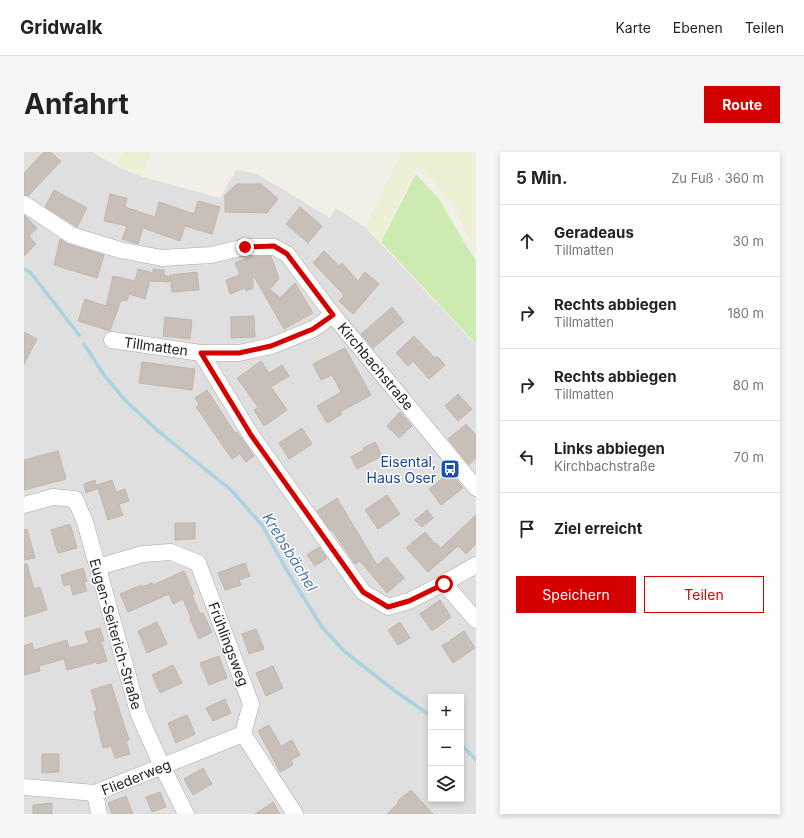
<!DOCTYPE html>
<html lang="de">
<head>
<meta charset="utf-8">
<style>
  body { margin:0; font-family:Inter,sans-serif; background:#f6f6f6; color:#222 }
  .controls { position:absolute; right:12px; bottom:12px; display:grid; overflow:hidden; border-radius:0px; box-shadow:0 2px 6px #0003 }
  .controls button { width:36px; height:36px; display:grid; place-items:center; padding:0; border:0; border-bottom:1px solid #e0e0e0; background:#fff; color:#222; font:20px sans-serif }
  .stop { position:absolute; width:12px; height:12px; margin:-9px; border:3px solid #d40000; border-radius:50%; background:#fff }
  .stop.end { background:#d40000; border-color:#fff; box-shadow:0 1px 4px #0008 }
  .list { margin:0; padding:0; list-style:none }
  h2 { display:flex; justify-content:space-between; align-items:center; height:52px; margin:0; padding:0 16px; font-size:17px }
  h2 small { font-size:13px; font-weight:400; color:#767676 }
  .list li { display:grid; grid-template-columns:26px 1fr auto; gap:12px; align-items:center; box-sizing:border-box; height:72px; padding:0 16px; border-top:1px solid #e0e0e0 }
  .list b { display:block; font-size:15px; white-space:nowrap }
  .list p { margin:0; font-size:13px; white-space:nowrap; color:#767676 }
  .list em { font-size:13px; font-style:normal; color:#767676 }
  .actions { display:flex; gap:8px; padding:12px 16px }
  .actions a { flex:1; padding:9px 0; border:1px solid #d40000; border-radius:0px; text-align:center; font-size:14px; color:#d40000 }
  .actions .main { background:#d40000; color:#fff }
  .icon { flex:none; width:22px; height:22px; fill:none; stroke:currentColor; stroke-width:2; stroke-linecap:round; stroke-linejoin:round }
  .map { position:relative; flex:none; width:452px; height:662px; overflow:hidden; border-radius:0px }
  header { display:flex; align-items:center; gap:24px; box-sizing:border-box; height:56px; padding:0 20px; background:#fff; border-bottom:1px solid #e0e0e0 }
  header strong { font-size:19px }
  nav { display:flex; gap:22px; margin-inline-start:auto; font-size:14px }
  .intro { display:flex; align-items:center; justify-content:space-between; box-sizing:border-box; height:96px; padding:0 24px }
  h1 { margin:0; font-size:28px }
  .button { padding:10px 18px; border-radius:0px; background:#d40000; color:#fff; font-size:14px; font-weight:700 }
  main { display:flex; gap:24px; padding:0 24px }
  aside { flex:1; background:#fff; border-radius:0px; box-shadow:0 2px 6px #0003 }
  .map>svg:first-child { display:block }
</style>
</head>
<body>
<header>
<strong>Gridwalk</strong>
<nav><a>Karte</a><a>Ebenen</a><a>Teilen</a></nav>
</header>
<div class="intro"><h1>Anfahrt</h1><a class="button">Route</a></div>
<main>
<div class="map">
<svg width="452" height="662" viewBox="0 0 452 662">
  <rect width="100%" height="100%" fill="#f2efe9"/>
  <path fill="#e0dfdf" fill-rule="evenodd" d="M 0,0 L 68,0 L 94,15 L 119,25 L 196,46 L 212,18 L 233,22 L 306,66 L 312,56 L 341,75 L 452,193 L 452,662 L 0,662 ZM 407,545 L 437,545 L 437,647 L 407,647 Z"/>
  <path fill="#eef0d5" d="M 99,0 L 127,0 L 118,23 L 93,14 Z
    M 374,0 L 452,0 L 452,101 L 431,57 L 410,30 L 394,14 L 355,90 L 341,75 L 377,2 Z"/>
  <path fill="#cdebb0" d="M 392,22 L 415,47 L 440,90 L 452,109 L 452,192 L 357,90 Z"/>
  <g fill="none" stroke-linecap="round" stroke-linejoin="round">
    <path stroke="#aad3df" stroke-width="3.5" d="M 0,117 L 7,121 L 55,183
      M 60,192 L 80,223 L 101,248 L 134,279 L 207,338 L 238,373 L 262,417 L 298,475 L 320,499 L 371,539 L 407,564
      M 437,592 L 452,608"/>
  </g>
  <path fill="#c7bfb8" stroke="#c4b6ab" d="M 20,0 L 26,0 L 37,9 L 4,44 L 0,43 L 0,21 Z
    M 213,32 L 237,32 L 254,47 L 243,61 L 201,60 L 201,43 Z
    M 30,38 L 63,56 L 53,75 L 21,55 Z
    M 86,42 L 103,46 L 101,55 L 131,65 L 135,50 L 170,62 L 174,49 L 196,55 L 188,82 L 161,74 L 156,89 L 119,76 L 114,92 L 98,87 L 103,74 L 80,69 Z
    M 276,55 L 298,74 L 284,91 L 262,72 Z
    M 0,63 L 13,76 L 5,84 L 12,92 L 0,104 Z
    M 36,87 L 44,92 L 80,103 L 73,126 L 30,113 Z
    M 300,99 L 315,114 L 318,111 L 334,129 L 341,120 L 355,132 L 329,162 L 315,149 L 320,143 L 289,111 Z
    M 228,104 L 247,104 L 255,127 L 246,137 L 256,146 L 271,131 L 289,161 L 260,177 L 229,123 L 229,136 L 222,139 L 221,136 L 206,142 L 202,128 L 216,123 L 211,111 Z
    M 114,117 L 129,121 L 129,117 L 140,118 L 140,123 L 146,125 L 145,130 L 126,129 L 121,147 L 105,142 L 103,149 L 97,148 L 86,179 L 54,169 L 61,147 L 82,154 L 89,124 L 111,129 Z
    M 173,120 L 175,138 L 148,140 L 146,123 Z
    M 368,155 L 380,170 L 349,196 L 337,182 Z
    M 230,164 L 231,185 L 207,186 L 207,165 Z
    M 141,165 L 168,168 L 166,187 L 139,184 Z
    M 0,180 L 13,187 L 0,212 Z
    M 390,184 L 411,206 L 413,204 L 421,213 L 405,227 L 389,209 L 384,214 L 372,201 Z
    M 321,196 L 347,243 L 316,260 L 318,262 L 303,271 L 293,254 L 317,240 L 308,223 L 297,228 L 289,212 Z
    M 237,209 L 245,221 L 258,213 L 265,224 L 247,235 L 263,258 L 240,274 L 230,258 L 234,255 L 213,226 Z
    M 118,210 L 171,217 L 168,238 L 115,231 Z
    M 183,238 L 211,281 L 213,280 L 230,304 L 222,310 L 216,302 L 208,307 L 172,255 L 175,252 L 171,246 Z
    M 434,242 L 448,257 L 434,269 L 421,254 Z
    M 376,260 L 388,274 L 375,286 L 363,274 Z
    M 442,272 L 452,283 L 452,306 L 445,313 L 424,287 Z
    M 278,276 L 288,292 L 265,307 L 255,291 Z
    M 351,290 L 358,304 L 333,317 L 327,305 L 340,298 L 339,296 Z
    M 34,299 L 42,327 L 0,338 L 0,308 Z
    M 426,320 L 439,336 L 417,353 L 405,337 Z
    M 71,328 L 73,337 L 62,341 L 60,332 Z
    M 88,328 L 92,340 L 101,337 L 105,349 L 95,352 L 99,363 L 84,368 L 73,333 Z
    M 363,343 L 376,362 L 354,377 L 341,358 Z
    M 313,346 L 353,413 L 363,405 L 380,426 L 363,441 L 336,409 L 331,412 L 308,378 L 307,379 L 293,359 Z
    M 403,358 L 409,366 L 398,375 L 391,368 Z
    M 452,363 L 452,392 L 442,402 L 434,394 L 404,420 L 382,396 L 401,380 L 411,392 L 412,391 L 417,396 Z
    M 151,371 L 171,371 L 171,387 L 151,388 Z
    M 46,372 L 53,396 L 34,401 L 27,378 Z
    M 3,377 L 11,406 L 0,408 L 0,378 Z
    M 295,395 L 303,406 L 291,414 L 283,403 Z
    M 221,411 L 226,424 L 215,428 L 217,433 L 201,438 L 194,421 Z
    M 0,412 L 3,412 L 10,437 L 16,435 L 23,458 L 0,465 Z
    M 59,416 L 63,429 L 60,430 L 63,439 L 49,443 L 46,432 L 40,434 L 37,423 Z
    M 160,419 L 170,442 L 168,443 L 176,462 L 179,461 L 188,480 L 175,487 L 166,467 L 167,466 L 159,447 L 149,452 L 145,442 L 104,460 L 96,442 L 117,433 L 118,435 L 128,431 L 129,433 Z
    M 416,448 L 427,465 L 408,479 L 396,462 Z
    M 133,470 L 143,492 L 123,501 L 114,479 Z
    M 376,470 L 386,486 L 374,493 L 364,478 Z
    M 76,476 L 80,489 L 77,489 L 83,509 L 73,512 L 72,510 L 43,518 L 40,507 L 15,514 L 16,519 L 0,523 L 0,494 L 8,491 L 10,498 L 43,488 L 45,496 L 65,491 L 61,480 Z
    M 232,477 L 240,497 L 225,502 L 218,482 Z
    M 440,479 L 451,496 L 429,511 L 418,494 Z
    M 195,504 L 203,526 L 185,533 L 176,511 Z
    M 149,513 L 158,531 L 136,541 L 128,523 Z
    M 249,514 L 259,536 L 242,544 L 232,521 Z
    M 87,532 L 105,588 L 102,589 L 106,602 L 91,606 L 87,594 L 79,596 L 70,560 L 73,558 L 67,538 Z
    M 201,547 L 207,561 L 189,569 L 182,556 Z
    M 163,563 L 171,582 L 152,591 L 144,571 Z
    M 245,573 L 257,594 L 268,588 L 276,603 L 267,608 L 269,613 L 256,620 L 234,579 Z
    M 18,602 L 35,602 L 35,620 L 18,621 Z
    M 179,616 L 188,632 L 169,643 L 160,627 Z
    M 387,638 L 409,662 L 363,662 L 375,650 L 374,649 Z
    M 136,640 L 142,655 L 128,660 L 122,645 Z
    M 102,644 L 109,662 L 88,662 L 84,651 Z
    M 249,650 L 256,662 L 231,662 Z
    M 28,651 L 28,662 L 9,662 L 9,653 Z"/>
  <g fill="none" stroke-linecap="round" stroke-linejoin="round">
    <defs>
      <path id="minor" d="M 0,52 L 47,83 L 96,98 L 138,106 L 187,103 L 221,95 L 250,95 L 263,102 L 309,163 L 452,336
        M 309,163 L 289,177 L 247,194 L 215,201 L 177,201 L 227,283 L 339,440 L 364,455 L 385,449 L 420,431 L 452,413
        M 88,188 L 177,201
        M 0,353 L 29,345 L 51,347 L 61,370 L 115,563 L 138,614 L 162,662
        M 74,415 L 119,402 L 147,400 L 174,411 L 227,552 L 219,582 L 271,662
        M 420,431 L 452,468
        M 0,635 L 71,641 L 219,582
        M 71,641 L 75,662"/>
    </defs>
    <use href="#minor" stroke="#a9a9a9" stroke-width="17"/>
    <use href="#minor" stroke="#fff" stroke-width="16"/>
  </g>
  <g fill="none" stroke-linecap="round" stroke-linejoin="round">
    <path stroke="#d40000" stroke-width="5" d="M 221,95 L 250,94 L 263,102 L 309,163 L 289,177 L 247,194 L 215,201 L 177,201 L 227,283 L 339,440 L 364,455 L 385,449 L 420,432"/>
  </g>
  <defs>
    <symbol id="bus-square" viewBox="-11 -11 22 22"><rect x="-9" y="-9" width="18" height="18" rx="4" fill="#1a4fb4" stroke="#fff"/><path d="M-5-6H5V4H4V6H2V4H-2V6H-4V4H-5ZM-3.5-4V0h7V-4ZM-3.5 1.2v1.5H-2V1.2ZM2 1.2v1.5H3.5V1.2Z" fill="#fff"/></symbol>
  </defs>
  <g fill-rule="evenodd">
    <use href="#bus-square" x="415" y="306" width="22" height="22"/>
  </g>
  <g text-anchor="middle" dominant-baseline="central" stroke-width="3" stroke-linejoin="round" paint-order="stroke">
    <g font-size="14" fill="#222" stroke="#fff">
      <text transform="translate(132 194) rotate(8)">Tillmatten</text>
      <text transform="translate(352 214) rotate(50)">Kirchbachstraße</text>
      <text transform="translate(92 482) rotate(74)">Eugen-Seiterich-Straße</text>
      <text transform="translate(205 492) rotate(69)">Frühlingsweg</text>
      <text transform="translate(112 625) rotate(-22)">Fliederweg</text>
    </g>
    <g font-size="14" fill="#164399" stroke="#fff" text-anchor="end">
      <text x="412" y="309">Eisental,<tspan x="412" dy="16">Haus Oser</tspan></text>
    </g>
    <g font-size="15" font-style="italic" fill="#4a7aab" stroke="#fff">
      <text transform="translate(266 400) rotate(58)">Krebsbächel</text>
    </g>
  </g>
</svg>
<div class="controls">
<button>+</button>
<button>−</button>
<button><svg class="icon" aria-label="layers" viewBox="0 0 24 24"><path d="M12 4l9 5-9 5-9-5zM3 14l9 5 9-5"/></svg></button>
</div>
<div class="stop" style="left:420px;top:432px"></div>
<div class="stop end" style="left:221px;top:95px"></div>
</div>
<aside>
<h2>5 Min.<small>Zu Fuß · 360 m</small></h2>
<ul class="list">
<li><svg class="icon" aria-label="ahead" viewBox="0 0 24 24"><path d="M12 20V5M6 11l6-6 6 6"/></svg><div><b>Geradeaus</b><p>Tillmatten</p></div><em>30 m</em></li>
<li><svg class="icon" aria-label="right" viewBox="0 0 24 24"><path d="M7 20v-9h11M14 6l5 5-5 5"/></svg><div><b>Rechts abbiegen</b><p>Tillmatten</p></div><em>180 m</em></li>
<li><svg class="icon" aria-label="right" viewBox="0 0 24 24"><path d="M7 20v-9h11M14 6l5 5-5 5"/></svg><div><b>Rechts abbiegen</b><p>Tillmatten</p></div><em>80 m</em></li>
<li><svg class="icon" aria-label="left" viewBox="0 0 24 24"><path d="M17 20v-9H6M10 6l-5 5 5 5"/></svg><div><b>Links abbiegen</b><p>Kirchbachstraße</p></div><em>70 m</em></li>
<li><svg class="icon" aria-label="arrive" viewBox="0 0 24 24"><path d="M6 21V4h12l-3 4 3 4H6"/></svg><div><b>Ziel erreicht</b></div></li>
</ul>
<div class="actions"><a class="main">Speichern</a><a>Teilen</a></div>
</aside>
</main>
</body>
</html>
